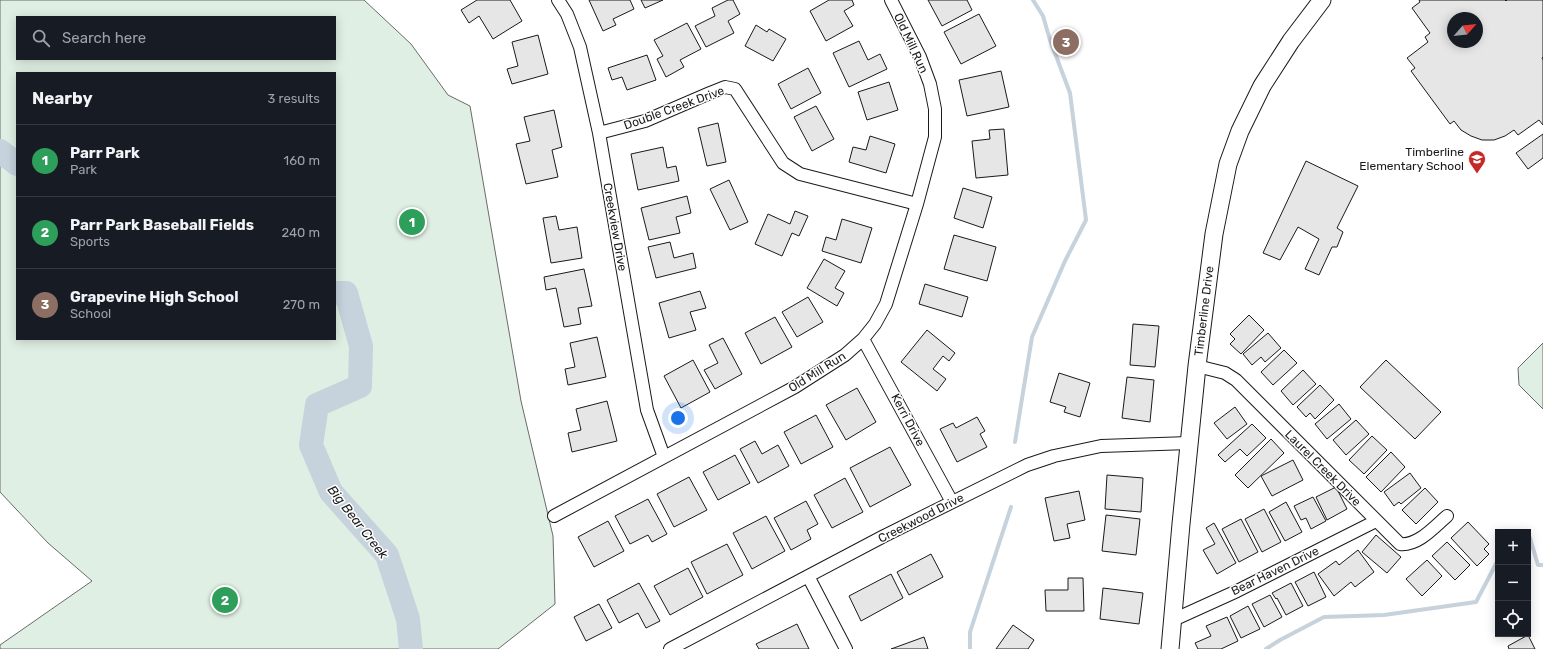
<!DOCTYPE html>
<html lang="en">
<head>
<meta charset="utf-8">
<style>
  body { margin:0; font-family:Rubik,sans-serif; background:#242831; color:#f1f3f6 }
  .controls { position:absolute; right:12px; bottom:12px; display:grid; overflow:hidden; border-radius:0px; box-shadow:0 2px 10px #0003 }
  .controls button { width:36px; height:36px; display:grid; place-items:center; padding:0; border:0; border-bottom:1px solid #363941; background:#171b24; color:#f1f3f6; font:20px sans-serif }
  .compass { position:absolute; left:1447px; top:12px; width:36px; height:36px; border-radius:50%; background:#171b24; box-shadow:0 2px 10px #0003; rotate:62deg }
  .you { position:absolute; left:678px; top:418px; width:14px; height:14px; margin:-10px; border:3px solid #fff; border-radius:50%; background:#1a73e8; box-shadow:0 0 0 6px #1a73e833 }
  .badge { display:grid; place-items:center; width:26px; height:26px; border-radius:50%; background:#c62828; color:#fff; font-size:13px; font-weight:700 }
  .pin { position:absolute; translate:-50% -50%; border:2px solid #fff; box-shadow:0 1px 4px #0006 }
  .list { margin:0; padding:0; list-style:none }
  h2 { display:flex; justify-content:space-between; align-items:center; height:52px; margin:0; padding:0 16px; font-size:17px }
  h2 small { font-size:13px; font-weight:400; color:#9ea1a6 }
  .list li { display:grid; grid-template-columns:26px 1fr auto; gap:12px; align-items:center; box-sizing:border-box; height:72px; padding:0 16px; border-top:1px solid #363941 }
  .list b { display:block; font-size:15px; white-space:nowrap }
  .list p { margin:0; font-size:13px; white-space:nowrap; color:#9ea1a6 }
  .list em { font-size:13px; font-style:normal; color:#9ea1a6 }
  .icon { flex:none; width:22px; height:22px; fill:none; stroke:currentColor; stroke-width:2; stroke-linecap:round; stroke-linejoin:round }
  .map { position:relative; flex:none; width:1543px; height:649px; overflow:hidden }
  .search { position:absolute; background:#171b24; box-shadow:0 2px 10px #0003; left:16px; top:16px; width:320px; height:44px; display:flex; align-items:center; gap:10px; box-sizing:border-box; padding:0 14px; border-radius:0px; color:#9ea1a6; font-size:15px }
  .panel { position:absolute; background:#171b24; box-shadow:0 2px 10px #0003; left:16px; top:72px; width:320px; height:268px; border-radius:0px }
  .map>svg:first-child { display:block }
</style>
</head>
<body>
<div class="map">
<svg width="1543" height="649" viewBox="0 0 1543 649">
  <rect width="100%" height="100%" fill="#fff"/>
  <path fill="#e0efe3" stroke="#6a6a6a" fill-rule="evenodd" d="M 0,0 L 364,0 L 411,44 L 448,95 L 470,106 L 521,401 L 553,536 L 555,604 L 498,649 L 0,649 L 0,645 L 92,581 L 48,543 L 0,492 ZM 17,17 L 335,17 L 335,59 L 17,59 ZM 17,73 L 335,73 L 335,339 L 17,339 Z
    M 1543,343 L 1543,409 L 1519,385 L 1518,368 Z"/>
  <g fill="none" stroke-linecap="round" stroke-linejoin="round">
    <path stroke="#c6d2dc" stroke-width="4" d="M 1015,442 L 1032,337 L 1065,261 L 1086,220 L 1070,93 L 1050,40 L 1043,16 L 1033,0
      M 1528,538 L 1530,538 L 1538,565 L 1543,565
      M 970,649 L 970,632 L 1011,507
      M 1266,649 L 1280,640 L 1324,617 L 1384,615 L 1476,602 L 1498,560"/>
    <path stroke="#c6d2dc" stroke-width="24" d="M 0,151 L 17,164
      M 335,293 L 346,293 L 361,346 L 360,386 L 317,405 L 311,445 L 331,492 L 387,555 L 408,619 L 411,649"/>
  </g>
  <path fill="#e6e6e6" stroke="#1a1a1a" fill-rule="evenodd" d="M 477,0 L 510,0 L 522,21 L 493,39 L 479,16 L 469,23 L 461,10 Z
    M 589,0 L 630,0 L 634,9 L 613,19 L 616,25 L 603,31 Z
    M 641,0 L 663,0 L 645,8 Z
    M 728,0 L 733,0 L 740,14 L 728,21 L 734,33 L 706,47 L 695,26 L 715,16 L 712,8 Z
    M 829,0 L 852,0 L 854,5 L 844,11 L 853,26 L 826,41 L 810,11 Z
    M 928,0 L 967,0 L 972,10 L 942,26 Z
    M 1419,0 L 1505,0 L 1506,1 L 1507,0 L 1543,0 L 1543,57 L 1542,58 L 1543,60 L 1543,125 L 1539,120 L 1518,135 L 1514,130 L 1505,136 L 1494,140 L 1482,140 L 1471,136 L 1461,130 L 1454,121 L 1450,124 L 1411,71 L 1415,68 L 1407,58 L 1428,42 L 1425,37 L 1430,33 L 1412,8 L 1420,2 ZM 1453,18 L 1477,18 L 1477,42 L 1453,42 Z
    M 979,14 L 996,46 L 961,64 L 944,32 Z
    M 687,23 L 701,49 L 680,60 L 684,67 L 666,77 L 657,59 L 663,56 L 654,40 Z
    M 756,25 L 767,32 L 769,29 L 786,39 L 773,61 L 745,46 Z
    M 538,35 L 548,74 L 512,84 L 507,69 L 518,66 L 512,42 Z
    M 859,41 L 868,60 L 880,54 L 887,69 L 849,87 L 833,53 Z
    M 647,55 L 656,80 L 627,90 L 622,77 L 612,80 L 608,68 Z
    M 808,68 L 821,93 L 791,109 L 778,84 Z
    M 1001,71 L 1009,107 L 967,116 L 959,80 Z
    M 889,82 L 898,110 L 867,120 L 858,92 Z
    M 816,106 L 834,139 L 812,151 L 794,117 Z
    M 554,110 L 562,147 L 552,150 L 558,177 L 526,184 L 516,144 L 530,141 L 524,117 Z
    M 718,123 L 726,162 L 707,166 L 698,128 Z
    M 1004,129 L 1008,175 L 976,178 L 972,141 L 990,139 L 989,130 Z
    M 1543,134 L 1543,158 L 1528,169 L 1516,153 Z
    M 870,136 L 895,144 L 886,173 L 849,162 L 853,147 L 866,150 Z
    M 663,147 L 667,168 L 676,166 L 679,181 L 638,190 L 631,154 Z
    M 1306,161 L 1358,186 L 1337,228 L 1343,232 L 1337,247 L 1332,247 L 1319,275 L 1305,269 L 1319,239 L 1298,227 L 1280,260 L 1263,253 Z
    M 729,180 L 748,222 L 730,230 L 710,189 Z
    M 963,188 L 992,197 L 983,228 L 954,218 Z
    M 687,196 L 691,213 L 676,217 L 680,233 L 649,240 L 641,208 Z
    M 795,211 L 808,216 L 799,236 L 792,233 L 782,256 L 755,244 L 768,214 L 790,224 Z
    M 556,216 L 559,230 L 577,227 L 582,258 L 551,263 L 543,218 Z
    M 842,219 L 872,228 L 861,263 L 822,251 L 826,237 L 836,240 Z
    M 954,235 L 996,247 L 987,281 L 944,269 Z
    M 670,242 L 674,258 L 693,253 L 696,268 L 656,278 L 648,247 Z
    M 824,259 L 845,271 L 835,288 L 844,293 L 837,306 L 807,288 Z
    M 584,269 L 592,306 L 578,308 L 581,324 L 564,327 L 556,288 L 546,290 L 544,277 Z
    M 925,284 L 968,297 L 962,317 L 919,304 Z
    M 700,291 L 706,308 L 690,312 L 696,330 L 669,338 L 659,303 Z
    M 808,297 L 823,322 L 797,337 L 782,312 Z
    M 1249,315 L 1264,330 L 1241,354 L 1230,344 L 1235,339 L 1230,334 Z
    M 775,317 L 792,347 L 761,364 L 745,333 Z
    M 1133,324 L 1159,326 L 1155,367 L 1130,365 Z
    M 927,330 L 955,353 L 949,361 L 943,356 L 933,369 L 946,379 L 937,391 L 901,362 Z
    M 1268,333 L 1281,348 L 1265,362 L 1261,357 L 1252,365 L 1243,354 Z
    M 597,337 L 606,377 L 568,385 L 565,369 L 575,367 L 570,343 Z
    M 723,338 L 742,374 L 715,389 L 704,370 L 718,363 L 709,345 Z
    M 1284,350 L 1297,363 L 1273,385 L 1261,372 Z
    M 693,360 L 710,392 L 681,408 L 664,376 Z
    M 1386,360 L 1441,412 L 1415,439 L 1360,387 Z
    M 1303,370 L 1316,384 L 1293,405 L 1281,391 Z
    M 1059,373 L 1090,383 L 1080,417 L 1064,412 L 1066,407 L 1050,402 Z
    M 1127,377 L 1154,380 L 1150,422 L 1122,418 Z
    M 1320,385 L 1334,400 L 1315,419 L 1310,413 L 1306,417 L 1297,407 Z
    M 857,388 L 876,422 L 846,440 L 826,405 Z
    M 607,401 L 617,441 L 572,452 L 568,433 L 581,430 L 576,409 Z
    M 1339,404 L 1351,419 L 1327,439 L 1315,424 Z
    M 1235,407 L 1247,424 L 1227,439 L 1214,423 Z
    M 816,415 L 833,447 L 801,464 L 784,432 Z
    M 977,417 L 985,431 L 980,434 L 987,447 L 957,462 L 940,429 L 953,423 L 956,428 Z
    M 1356,420 L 1369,434 L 1346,455 L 1333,440 Z
    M 1252,424 L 1266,438 L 1247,456 L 1240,449 L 1225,462 L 1218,455 Z
    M 1372,436 L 1387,450 L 1364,474 L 1349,460 Z
    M 1271,439 L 1284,453 L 1248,488 L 1235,475 Z
    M 755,441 L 762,454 L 778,445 L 789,466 L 758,483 L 740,449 Z
    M 890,447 L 911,485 L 870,507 L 850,468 Z
    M 1391,452 L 1405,467 L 1381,492 L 1366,477 Z
    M 735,455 L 750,483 L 718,500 L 703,472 Z
    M 1293,460 L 1303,480 L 1272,496 L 1261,476 Z
    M 1410,473 L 1421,488 L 1401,504 L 1399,502 L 1394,506 L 1384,492 Z
    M 1107,475 L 1143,478 L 1141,512 L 1105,509 Z
    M 689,477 L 707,510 L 674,527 L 657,494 Z
    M 845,478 L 863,512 L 832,528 L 814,495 Z
    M 1336,487 L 1347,509 L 1327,520 L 1316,497 Z
    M 1425,488 L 1438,502 L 1416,524 L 1402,510 Z
    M 1079,491 L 1085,520 L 1067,524 L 1070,538 L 1054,541 L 1045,498 Z
    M 1313,497 L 1326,521 L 1311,529 L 1306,518 L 1301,520 L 1294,506 Z
    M 648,499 L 667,534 L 652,542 L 648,535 L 630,544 L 615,516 Z
    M 806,501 L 818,524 L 807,530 L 811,539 L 791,550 L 774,518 Z
    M 1286,502 L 1302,532 L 1285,541 L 1269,512 Z
    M 1264,509 L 1281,542 L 1262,552 L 1245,519 Z
    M 1106,515 L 1140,519 L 1136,555 L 1102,551 Z
    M 766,516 L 785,551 L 752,569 L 733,533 Z
    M 1241,519 L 1258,552 L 1239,562 L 1222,529 Z
    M 608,521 L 624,551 L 594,567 L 578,537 Z
    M 1468,522 L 1489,544 L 1484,549 L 1489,554 L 1477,566 L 1451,538 Z
    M 1214,523 L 1236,563 L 1217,574 L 1203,550 L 1215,544 L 1206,528 Z
    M 1376,535 L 1401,557 L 1387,573 L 1362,552 Z
    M 1447,542 L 1470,565 L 1455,580 L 1432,556 Z
    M 727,544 L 743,575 L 707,594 L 691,562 Z
    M 1358,550 L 1374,572 L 1355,587 L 1351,582 L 1334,596 L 1318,574 L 1336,561 L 1339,565 Z
    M 931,554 L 943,577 L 909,595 L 897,572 Z
    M 1427,560 L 1442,576 L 1422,596 L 1406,579 Z
    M 688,568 L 703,597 L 670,615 L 654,586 Z
    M 1314,572 L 1326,597 L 1308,606 L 1295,582 Z
    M 891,574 L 903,598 L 861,621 L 849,596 Z
    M 1068,578 L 1083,578 L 1084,611 L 1046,611 L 1045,590 L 1068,590 Z
    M 639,583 L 660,621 L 646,628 L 638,613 L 619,623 L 607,600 Z
    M 1291,583 L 1303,606 L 1286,615 L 1277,598 L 1276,599 L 1272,593 Z
    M 1103,588 L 1143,593 L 1139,624 L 1100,619 Z
    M 1270,595 L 1282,617 L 1264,627 L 1252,604 Z
    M 599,604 L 612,628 L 586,641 L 574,617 Z
    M 1248,606 L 1260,629 L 1241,638 L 1230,616 Z
    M 1227,617 L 1238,641 L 1221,649 L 1198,649 L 1195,643 L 1211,636 L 1206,626 Z
    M 797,624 L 809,649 L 759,649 L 756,644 Z
    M 1013,625 L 1034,640 L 1028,649 L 996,649 Z
    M 1528,635 L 1535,649 L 1509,649 L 1508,646 Z
    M 924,637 L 928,649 L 891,649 Z"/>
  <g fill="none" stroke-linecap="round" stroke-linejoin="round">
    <defs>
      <path id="street" d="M 558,0 L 567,14 L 580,47 L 599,133 L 647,410 L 664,457
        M 599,133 L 645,121 L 710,93 L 725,87 L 735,89 L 783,163 L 800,174 L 917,204
        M 863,339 L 952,502
        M 1197,366 L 1225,373 L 1236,380 L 1400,544 C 1418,546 1434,527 1447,516
        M 554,516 L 795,387 L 845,355 L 863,339 L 875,324 L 886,304 L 917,204 L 935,137 L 935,109 L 930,84 L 920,57 L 891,0
        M 808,576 L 846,649
        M 1173,620 L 1237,591 L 1376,521
        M 670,649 L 884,536 L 1027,465 L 1054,456 L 1101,446 L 1189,443"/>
      <path id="secondary" d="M 1170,649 L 1181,524 L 1197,366 L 1214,234 L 1228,164 L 1240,131 L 1262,86 L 1291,41 L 1322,0"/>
    </defs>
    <use href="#street" stroke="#1a1a1a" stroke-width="14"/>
    <use href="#secondary" stroke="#1a1a1a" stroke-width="19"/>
    <use href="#street" stroke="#fff" stroke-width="12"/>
    <use href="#secondary" stroke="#fff" stroke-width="17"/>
  </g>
  <defs>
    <symbol id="school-pin" viewBox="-11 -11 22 30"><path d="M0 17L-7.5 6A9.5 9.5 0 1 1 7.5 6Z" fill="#c62828" stroke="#fff"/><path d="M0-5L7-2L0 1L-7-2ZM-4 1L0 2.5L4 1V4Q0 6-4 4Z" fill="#fff"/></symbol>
  </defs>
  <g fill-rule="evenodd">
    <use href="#school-pin" x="1467" y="149" width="20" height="27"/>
  </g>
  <g text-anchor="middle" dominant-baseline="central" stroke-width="3" stroke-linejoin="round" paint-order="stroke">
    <g font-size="12" fill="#1a1a1a" stroke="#fff">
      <text transform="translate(911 43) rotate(65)">Old Mill Run</text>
      <text transform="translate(674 108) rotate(-20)">Double Creek Drive</text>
      <text transform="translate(615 227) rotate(80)">Creekview Drive</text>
      <text transform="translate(1204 311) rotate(-83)">Timberline Drive</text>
      <text transform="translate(817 372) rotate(-32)">Old Mill Run</text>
      <text transform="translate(908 420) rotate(62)">Kerri Drive</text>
      <text transform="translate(1323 468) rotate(45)">Laurel Creek Drive</text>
      <text transform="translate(921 518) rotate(-27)">Creekwood Drive</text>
      <text transform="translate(1275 571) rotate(-26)">Bear Haven Drive</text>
    </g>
    <g font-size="12" fill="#1a1a1a" stroke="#fff" text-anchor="end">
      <text x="1464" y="152">Timberline<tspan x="1464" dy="14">Elementary School</tspan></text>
    </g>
    <g font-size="13" font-style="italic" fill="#1a1a1a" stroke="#fff">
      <text transform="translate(358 522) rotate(52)">Big Bear Creek</text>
    </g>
  </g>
</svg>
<div class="controls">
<button>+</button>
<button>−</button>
<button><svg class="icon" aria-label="locate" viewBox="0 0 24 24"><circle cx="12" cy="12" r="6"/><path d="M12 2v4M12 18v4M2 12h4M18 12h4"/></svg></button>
</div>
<svg class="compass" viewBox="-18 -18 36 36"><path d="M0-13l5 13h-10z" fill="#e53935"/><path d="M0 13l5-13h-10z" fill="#9ea1a6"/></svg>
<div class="you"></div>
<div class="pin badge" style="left:412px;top:222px;background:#2e9e5b">1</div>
<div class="pin badge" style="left:225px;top:600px;background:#2e9e5b">2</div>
<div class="pin badge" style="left:1066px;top:42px;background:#8d6e63">3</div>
<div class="search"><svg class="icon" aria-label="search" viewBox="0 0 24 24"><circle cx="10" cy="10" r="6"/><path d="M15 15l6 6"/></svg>Search here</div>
<section class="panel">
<h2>Nearby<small>3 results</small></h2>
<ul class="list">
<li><span class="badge" style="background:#2e9e5b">1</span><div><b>Parr Park</b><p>Park</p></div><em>160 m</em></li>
<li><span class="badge" style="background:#2e9e5b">2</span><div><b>Parr Park Baseball Fields</b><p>Sports</p></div><em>240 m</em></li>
<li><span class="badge" style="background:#8d6e63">3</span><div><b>Grapevine High School</b><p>School</p></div><em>270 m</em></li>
</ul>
</section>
</div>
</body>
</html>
